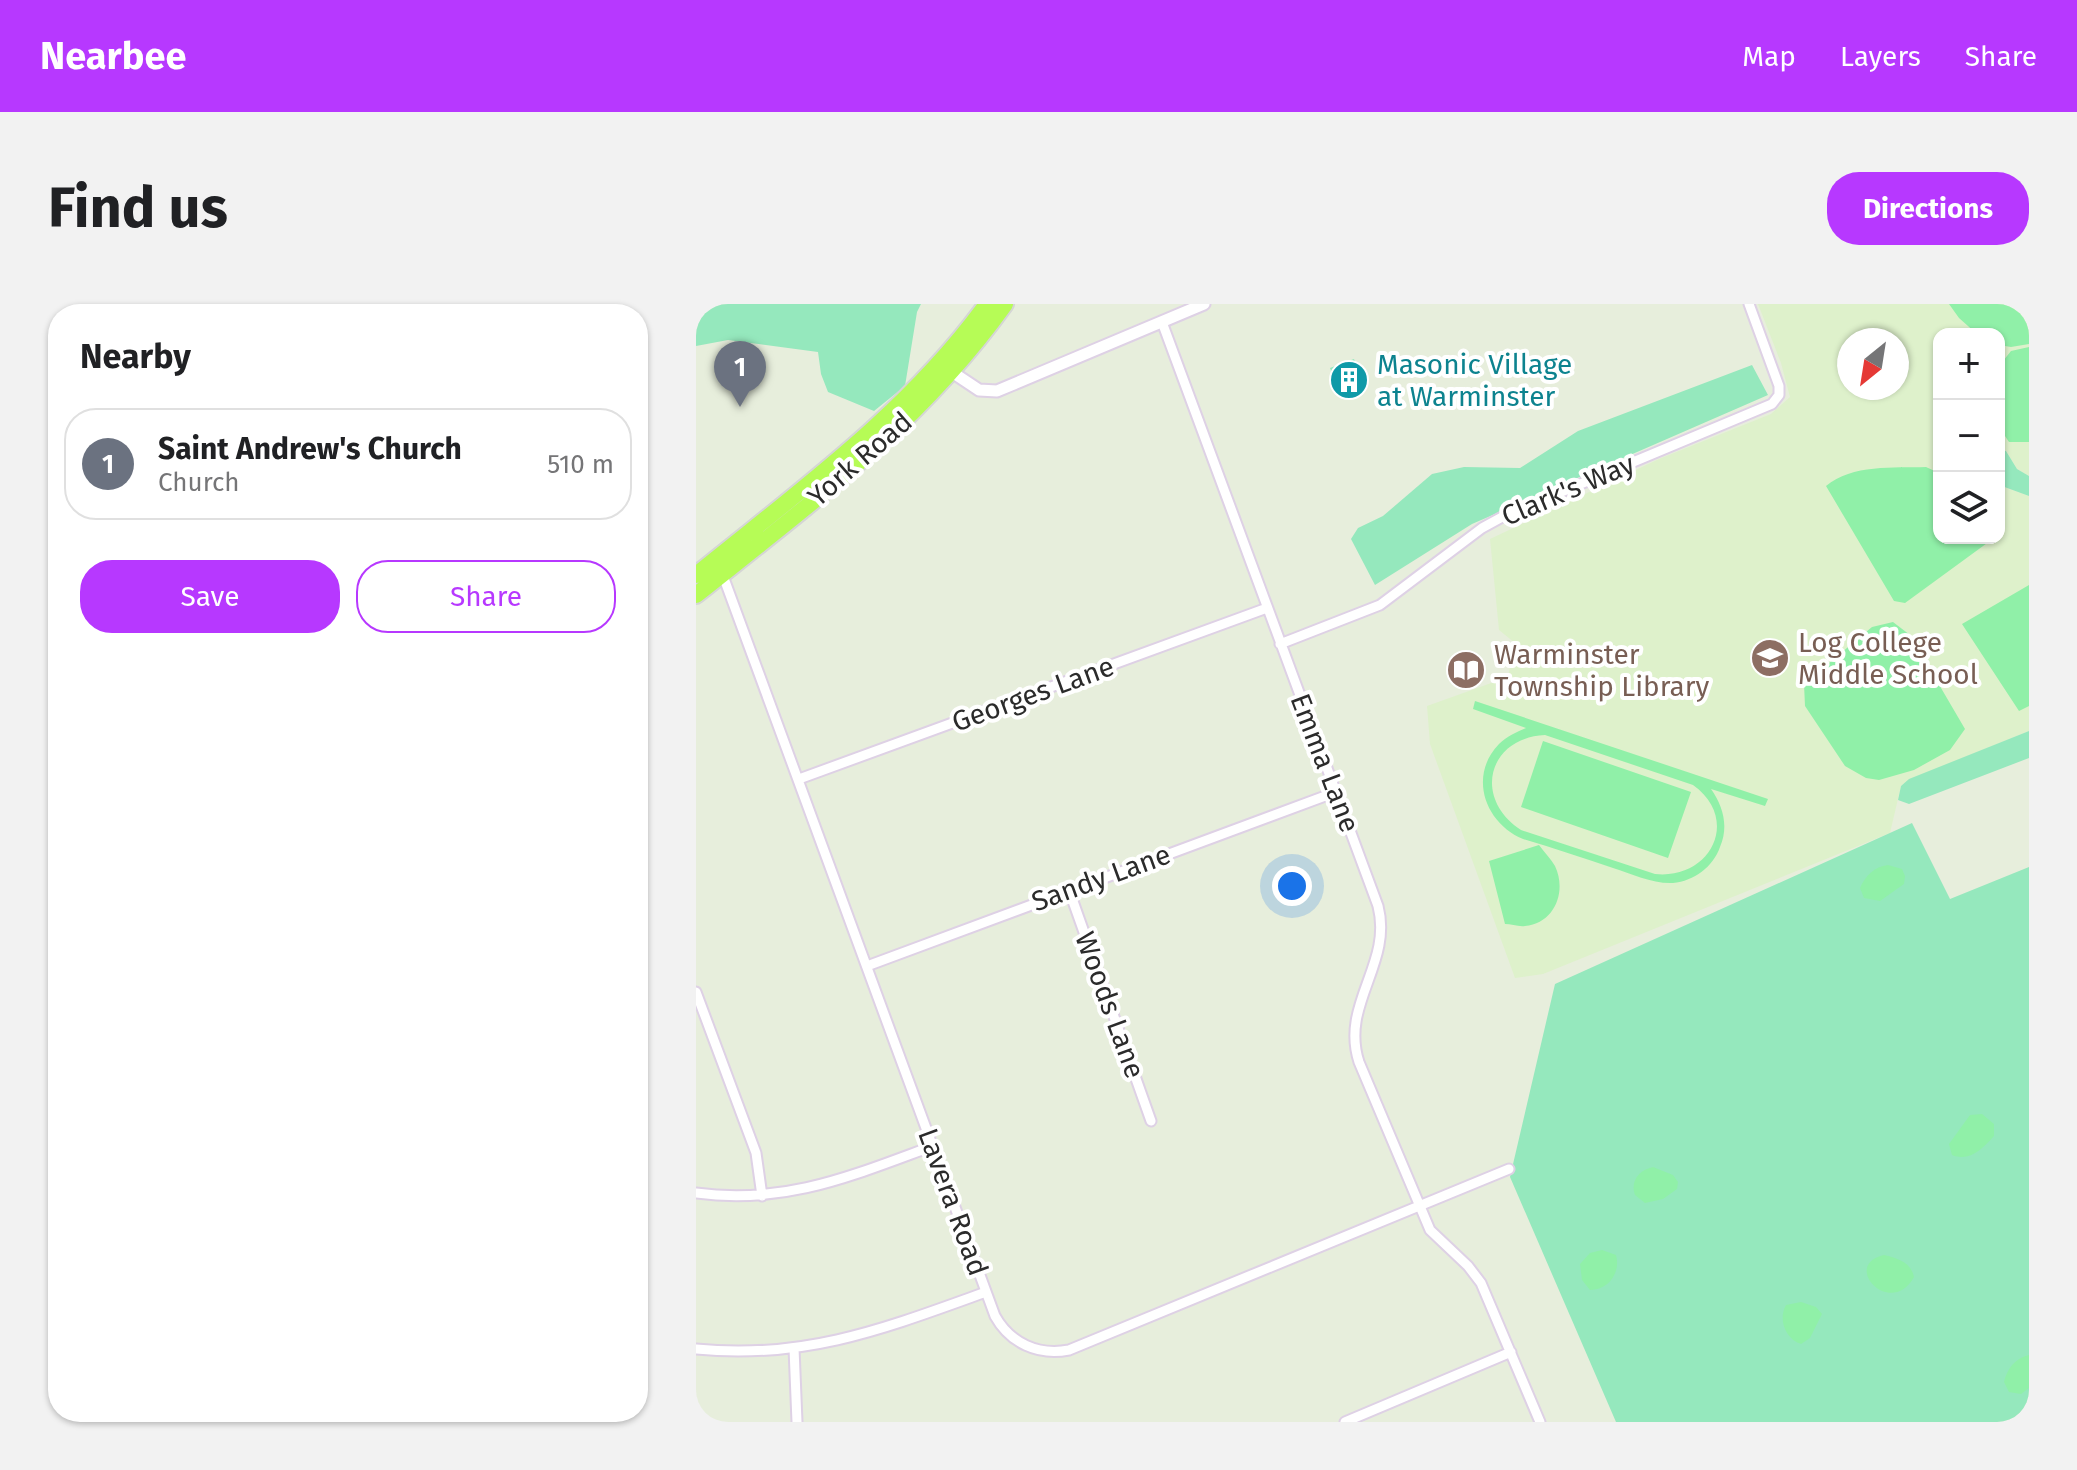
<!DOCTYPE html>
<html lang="en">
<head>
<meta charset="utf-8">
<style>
  body { margin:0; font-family:"Fira Sans",sans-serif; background:#f2f2f2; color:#202124 }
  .controls { position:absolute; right:24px; top:24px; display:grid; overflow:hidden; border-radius:16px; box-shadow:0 2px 6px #0004 }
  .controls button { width:72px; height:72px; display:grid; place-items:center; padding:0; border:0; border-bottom:2px solid #e0e0e0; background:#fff; color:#202124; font:40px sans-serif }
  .compass { position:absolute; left:1141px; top:24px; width:72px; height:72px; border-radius:50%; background:#fff; box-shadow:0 2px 6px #0004; rotate:210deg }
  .you { position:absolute; left:596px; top:582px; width:28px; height:28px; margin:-20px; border:6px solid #fff; border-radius:50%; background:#1a73e8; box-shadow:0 0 0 12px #1a73e833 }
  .badge { display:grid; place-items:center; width:52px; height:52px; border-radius:50%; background:#b738ff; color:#fff; font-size:26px; font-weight:700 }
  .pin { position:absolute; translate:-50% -66px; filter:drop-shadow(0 2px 4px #0008) }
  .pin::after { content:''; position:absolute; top:42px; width:28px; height:24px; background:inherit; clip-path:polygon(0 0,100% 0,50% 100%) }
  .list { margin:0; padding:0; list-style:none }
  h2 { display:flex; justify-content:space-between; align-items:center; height:104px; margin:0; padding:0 32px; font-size:34px }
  h2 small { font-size:26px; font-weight:400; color:#757577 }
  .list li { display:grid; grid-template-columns:52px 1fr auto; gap:24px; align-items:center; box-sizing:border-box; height:112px; margin:0 16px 16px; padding:0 16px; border:2px solid #e0e0e0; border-radius:32px }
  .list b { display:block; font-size:30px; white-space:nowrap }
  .list p { margin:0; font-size:26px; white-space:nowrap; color:#757577 }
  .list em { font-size:26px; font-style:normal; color:#757577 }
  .actions { display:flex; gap:16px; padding:24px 32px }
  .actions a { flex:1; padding:18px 0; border:2px solid #b738ff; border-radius:32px; text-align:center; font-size:28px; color:#b738ff }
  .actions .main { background:#b738ff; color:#fff }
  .icon { flex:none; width:44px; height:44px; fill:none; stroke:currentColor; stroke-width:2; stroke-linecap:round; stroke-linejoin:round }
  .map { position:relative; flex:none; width:1333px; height:1118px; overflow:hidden; border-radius:32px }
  header { display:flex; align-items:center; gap:48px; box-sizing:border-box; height:112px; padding:0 40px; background:#b738ff; color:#fff }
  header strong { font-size:38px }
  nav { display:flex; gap:44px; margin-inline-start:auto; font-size:28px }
  .intro { display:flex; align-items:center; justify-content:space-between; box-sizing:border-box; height:192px; padding:0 48px }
  h1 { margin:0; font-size:56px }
  .button { padding:20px 36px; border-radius:32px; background:#b738ff; color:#fff; font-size:28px; font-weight:700 }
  main { display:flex; gap:48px; padding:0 48px }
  aside { flex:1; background:#fff; border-radius:32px; box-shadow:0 2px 6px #0004 }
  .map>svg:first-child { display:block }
</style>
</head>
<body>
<header>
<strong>Nearbee</strong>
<nav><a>Map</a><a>Layers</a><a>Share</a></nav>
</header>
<div class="intro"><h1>Find us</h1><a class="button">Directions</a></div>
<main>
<aside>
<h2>Nearby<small></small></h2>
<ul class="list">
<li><span class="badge" style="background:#6b7280">1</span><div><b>Saint Andrew's Church</b><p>Church</p></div><em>510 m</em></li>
</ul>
<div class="actions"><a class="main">Save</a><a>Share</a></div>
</aside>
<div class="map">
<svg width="1333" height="1118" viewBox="0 0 1333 1118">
  <rect width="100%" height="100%" fill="#e7eedc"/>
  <path fill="#def1cb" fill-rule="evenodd" d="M 1062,0 L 1333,0 L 1333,172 L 1321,165 L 1310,147 L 1303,145 L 1303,30 L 1243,30 L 1243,234 L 1303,234 L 1303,181 L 1333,192 L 1333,427 L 1213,476 L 1205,482 L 1194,529 L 847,670 L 819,674 L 734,440 L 731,402 L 812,373 L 819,339 L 803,326 L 794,235 L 963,155 L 1075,110 L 1094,93 L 1085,59 ZM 1153,36 L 1201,36 L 1201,84 L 1153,84 Z"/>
  <path fill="#95e8bd" d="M 0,0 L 225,0 L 221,8 L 209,82 L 178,107 L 132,88 L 125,70 L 122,48 L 32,36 L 0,42 Z
    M 658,55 L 667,80 L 644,89 L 634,64 Z
    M 1056,61 L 1072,91 L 776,220 L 679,281 L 655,235 L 662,224 L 687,212 L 736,170 L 768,163 L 824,164 L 882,127 Z
    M 1303,145 L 1310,147 L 1321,165 L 1333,172 L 1333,192 L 1303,181 Z
    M 1333,427 L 1333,454 L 1213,500 L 1202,496 L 1205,482 L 1213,475 Z
    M 1216,519 L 1254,595 L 1333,563 L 1333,1118 L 920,1118 L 814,873 L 859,680 Z"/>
  <path fill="#90f0a8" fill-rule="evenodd" d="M 1253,0 L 1333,0 L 1333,40 L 1315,43 L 1303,41 L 1303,30 L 1281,30 L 1263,14 Z
    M 1333,43 L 1333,138 L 1313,138 L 1303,123 L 1303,62 L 1315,47 Z
    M 1230,163 L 1243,169 L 1243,234 L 1298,234 L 1209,299 L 1198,297 L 1130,182 C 1156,160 1198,164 1230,163 Z
    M 1333,281 L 1333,402 L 1323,407 L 1266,320 Z
    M 1197,318 L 1214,331 L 1269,425 L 1254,446 L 1218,466 L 1183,476 L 1170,474 L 1149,462 L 1109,402 L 1108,380 L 1176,323 Z
    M 779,397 L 1072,495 L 1069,502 L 1015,485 C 1027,502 1033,522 1024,543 C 1017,563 998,577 977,579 C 957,580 936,570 917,564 C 887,554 857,544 827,535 C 789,519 772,472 803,440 C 811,432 821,428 830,424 L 777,405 ZM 849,431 L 997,481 C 1045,515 1015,576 959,570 L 825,526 C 777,495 791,434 849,431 Z
    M 847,437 L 995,488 L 972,554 L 825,503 Z
    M 843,541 C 848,548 855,555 859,562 C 871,587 859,619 829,622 C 823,623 815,620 809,620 L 793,557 Z
    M 1192,561 L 1206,565 L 1209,572 L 1208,580 L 1184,597 L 1168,594 L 1164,584 C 1170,571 1178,563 1192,561 Z
    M 1286,810 L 1298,820 L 1298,832 C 1286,845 1274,858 1256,851 L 1253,840 L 1274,811 Z
    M 957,863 L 977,871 L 982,878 L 981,885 L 967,895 L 949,899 L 939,891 C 934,877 943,866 957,863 Z
    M 906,946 L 920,951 C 925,968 913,986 894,986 L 886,976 L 884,960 L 894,949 Z
    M 1188,951 C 1201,954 1215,958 1218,973 C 1195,1015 1144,961 1188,951 Z
    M 1105,998 L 1120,1003 L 1126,1010 L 1114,1034 L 1105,1040 C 1089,1035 1082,1015 1090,1001 Z
    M 1333,1051 L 1333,1084 L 1325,1090 L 1313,1088 L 1308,1078 C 1311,1065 1319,1054 1333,1051 Z"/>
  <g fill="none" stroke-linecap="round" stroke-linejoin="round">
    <defs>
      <path id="minor" d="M 466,18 L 682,602 C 697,660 644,700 663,758 L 734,926 L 772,962 L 785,979 L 844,1118
        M 26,269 L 299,1012 C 314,1039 342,1052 373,1046 L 813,865
        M 584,340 L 684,301 L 786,224 L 808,212 L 1076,100 L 1083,91 L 1083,82 L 1053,0
        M 103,475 L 571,304
        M 373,586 L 455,817
        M 171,662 L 640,488
        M 0,688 L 60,849 L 66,892
        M 0,889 C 89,901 155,872 237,842
        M 98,1044 L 101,1118
        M 0,1045 C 109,1056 190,1024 290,988
        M 649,1118 L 815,1048"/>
      <path id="tertiary" d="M 250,64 L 283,86 L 301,87 L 508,0"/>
      <path id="trunk" d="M 0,271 C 103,187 212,109 291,0
        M 0,291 C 113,201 224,119 309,0"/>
    </defs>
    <use href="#minor" stroke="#ded1e5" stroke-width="13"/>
    <use href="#tertiary" stroke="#ded1e5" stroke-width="15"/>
    <use href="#trunk" stroke="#d5d5d5" stroke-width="20"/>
    <use href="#minor" stroke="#fff" stroke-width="9"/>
    <use href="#tertiary" stroke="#fff" stroke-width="11"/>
    <use href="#trunk" stroke="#b6fc56" stroke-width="16"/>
  </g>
  <defs>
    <symbol id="building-disc" viewBox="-11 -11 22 22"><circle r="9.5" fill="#0f9aa8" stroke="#fff"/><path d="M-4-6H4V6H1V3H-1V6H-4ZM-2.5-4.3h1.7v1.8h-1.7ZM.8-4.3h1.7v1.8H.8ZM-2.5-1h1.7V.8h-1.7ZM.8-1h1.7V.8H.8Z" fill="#fff"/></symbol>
    <symbol id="school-disc" viewBox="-11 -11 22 22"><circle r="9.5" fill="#8d6e63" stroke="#fff"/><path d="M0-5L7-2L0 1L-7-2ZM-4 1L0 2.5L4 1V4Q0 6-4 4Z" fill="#fff"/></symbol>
    <symbol id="library-disc" viewBox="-11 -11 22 22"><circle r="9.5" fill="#8d6e63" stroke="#fff"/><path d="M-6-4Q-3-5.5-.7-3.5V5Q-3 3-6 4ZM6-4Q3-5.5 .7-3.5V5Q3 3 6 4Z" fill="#fff"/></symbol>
  </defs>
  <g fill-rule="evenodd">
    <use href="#building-disc" x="631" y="54" width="44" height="44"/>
    <use href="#school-disc" x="1052" y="332" width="44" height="44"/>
    <use href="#library-disc" x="748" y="344" width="44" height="44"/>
  </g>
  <g text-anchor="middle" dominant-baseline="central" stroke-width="8" stroke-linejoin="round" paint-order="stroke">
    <g font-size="28" fill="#0d838f" stroke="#fff" text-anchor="start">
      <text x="681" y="60">Masonic Village<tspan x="681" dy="32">at Warminster</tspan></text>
    </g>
    <g font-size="28" fill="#2b2b2b" stroke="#fff">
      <text transform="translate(164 155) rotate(-41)">York Road</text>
      <text transform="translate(872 186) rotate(-23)">Clark's Way</text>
      <text transform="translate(337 390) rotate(-20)">Georges Lane</text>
      <text transform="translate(629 459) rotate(69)">Emma Lane</text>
      <text transform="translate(405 574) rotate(-20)">Sandy Lane</text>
      <text transform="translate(414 701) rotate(70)">Woods Lane</text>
      <text transform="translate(257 898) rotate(70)">Lavera Road</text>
    </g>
    <g font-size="28" fill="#785e54" stroke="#fff" text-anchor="start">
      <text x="1102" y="338">Log College<tspan x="1102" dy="32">Middle School</tspan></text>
      <text x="798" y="350">Warminster<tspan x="798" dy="32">Township Library</tspan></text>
    </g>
  </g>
</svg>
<div class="controls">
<button>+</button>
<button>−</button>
<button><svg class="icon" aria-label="layers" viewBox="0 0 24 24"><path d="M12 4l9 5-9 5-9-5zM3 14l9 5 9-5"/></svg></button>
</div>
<svg class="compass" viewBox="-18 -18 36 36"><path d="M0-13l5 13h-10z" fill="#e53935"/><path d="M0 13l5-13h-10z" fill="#757577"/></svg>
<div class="you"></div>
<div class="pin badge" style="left:44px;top:103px;background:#6b7280">1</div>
</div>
</main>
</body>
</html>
